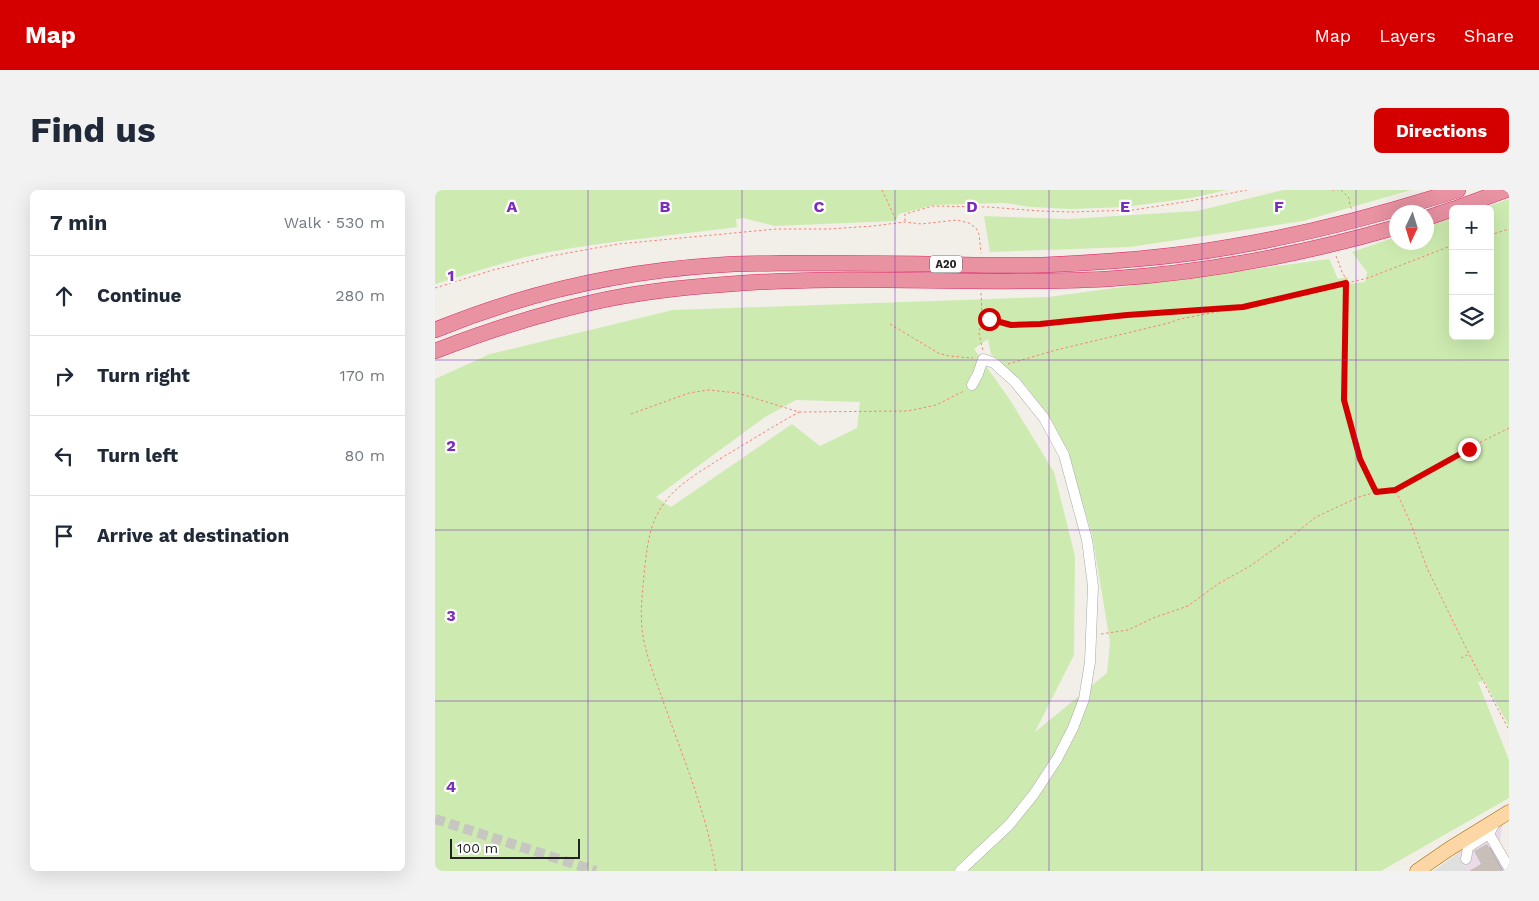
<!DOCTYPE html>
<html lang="en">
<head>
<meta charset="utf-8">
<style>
  body { margin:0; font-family:"Work Sans",sans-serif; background:#f2f2f3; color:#1f2937 }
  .controls { position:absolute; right:15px; top:15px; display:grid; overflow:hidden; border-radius:8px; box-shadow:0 5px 20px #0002 }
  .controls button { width:45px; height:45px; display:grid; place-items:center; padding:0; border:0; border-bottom:1px solid #e0e1e3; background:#fff; color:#1f2937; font:25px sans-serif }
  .compass { position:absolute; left:954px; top:15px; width:45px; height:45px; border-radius:50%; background:#fff; box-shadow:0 5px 20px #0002; rotate:184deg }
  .scale { position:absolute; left:15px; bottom:12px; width:130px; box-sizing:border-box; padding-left:5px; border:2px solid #222; border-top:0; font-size:14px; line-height:18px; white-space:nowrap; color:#222; -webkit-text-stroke:4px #fff; paint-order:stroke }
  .stop { position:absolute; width:15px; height:15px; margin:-11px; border:4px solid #d40000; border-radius:50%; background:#fff }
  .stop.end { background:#d40000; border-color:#fff; box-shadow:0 1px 5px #0008 }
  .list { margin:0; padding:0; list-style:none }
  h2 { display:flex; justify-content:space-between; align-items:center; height:65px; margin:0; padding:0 20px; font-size:21px }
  h2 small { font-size:16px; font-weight:400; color:#747a83 }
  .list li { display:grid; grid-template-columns:32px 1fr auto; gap:15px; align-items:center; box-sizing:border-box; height:80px; padding:0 20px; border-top:1px solid #e0e1e3 }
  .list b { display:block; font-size:19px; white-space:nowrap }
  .list em { font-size:16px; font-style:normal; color:#747a83 }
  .icon { flex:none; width:28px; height:28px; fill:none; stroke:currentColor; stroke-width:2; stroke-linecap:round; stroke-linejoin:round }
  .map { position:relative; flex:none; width:1074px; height:681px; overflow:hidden; border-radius:8px }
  header { display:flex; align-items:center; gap:30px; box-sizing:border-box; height:70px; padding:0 25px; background:#d40000; color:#fff }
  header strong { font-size:24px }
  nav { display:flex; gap:28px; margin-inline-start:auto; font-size:18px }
  .intro { display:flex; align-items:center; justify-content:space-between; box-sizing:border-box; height:120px; padding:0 30px }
  h1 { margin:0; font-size:35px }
  .button { padding:12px 22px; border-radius:8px; background:#d40000; color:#fff; font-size:18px; font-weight:700 }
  main { display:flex; gap:30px; padding:0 30px }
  aside { flex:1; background:#fff; border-radius:8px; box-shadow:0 5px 20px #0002 }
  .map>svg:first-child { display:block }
</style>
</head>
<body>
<header>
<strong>Map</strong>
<nav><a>Map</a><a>Layers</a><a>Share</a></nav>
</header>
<div class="intro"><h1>Find us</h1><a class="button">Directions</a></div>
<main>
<aside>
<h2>7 min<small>Walk · 530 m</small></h2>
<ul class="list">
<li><svg class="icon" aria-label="ahead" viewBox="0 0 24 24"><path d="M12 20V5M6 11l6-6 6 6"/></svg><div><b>Continue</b></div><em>280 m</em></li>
<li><svg class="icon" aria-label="right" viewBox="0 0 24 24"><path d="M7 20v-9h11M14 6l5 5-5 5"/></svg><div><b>Turn right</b></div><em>170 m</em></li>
<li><svg class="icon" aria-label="left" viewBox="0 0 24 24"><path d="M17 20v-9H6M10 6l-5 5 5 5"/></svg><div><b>Turn left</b></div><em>80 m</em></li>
<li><svg class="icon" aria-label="arrive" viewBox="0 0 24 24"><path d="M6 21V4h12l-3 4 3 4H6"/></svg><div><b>Arrive at destination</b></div></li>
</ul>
</aside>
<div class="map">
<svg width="1074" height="681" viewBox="0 0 1074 681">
  <defs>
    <filter id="shadow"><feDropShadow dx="3" dy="3" stdDeviation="0" flood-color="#0004"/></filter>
  </defs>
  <rect width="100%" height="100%" fill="#f2efe9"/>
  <path fill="#e0dfdf" d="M 1022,664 L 1033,681 L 998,681 Z"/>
  <path fill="#ebdbe8" d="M 1068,632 L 1064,657 L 1074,681 L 1033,681 L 1020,661 Z"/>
  <path fill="#cdebb0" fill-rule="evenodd" d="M 0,0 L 792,0 L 756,8 L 690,17 L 636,19 L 595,17 L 570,13 L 499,15 L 464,24 L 460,31 L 340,36 L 308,28 L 301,29 L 302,37 C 240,45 176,51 114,62 C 76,69 37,83 0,94 Z
    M 848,0 L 976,0 L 868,31 L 695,57 L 555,62 L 549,26 L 633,29 L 762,21 Z
    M 1074,9 L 1074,536 L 1049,491 L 1043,492 L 1074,570 L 1074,608 L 946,681 L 0,681 L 0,189 L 55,164 L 238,120 L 613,107 L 894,69 L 903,89 L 913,87 L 913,94 L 930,92 L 932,82 L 917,62 L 961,47 L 962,52 L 992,52 L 992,37 L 1018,28 L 1018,146 L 1055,146 L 1055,19 L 1046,19 ZM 553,149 L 556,164 L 592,197 L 632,266 L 657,344 L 675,452 L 672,483 L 600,542 L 639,465 L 640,366 L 619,282 L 575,210 L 539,159 ZM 361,210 L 425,212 L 422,238 L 385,256 L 357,234 L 236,317 L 221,307 L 330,227 Z"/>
  <path fill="#c7bfb8" filter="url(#shadow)" d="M 1052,654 L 1067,681 L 1034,681 L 1046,674 L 1039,661 Z"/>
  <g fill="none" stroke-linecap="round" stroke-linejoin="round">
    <path stroke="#c8c6c1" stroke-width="10" stroke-dasharray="10 5" stroke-linecap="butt" d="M 0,629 L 161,681"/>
    <defs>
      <path id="minor" d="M 1061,631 L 1054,644 L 1074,678
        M 1031,669 L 1033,657 L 1054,644
        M 525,681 L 574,635 L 599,604 L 622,569 L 638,538 L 649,509 L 655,472 L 658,396 L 652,350 L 629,265 L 609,228 L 580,192 L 559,173 L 548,169 L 543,184 L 537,195"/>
      <path id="major" d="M 982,681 L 1014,659 L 1074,622"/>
      <path id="highway" d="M 1019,19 L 1071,0
        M 992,28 L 1018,19
        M 0,140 C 90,103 188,81 284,75 C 305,73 326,74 347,73 C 396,73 444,73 493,74 C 531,75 570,76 608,75 C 671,72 733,68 795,57 C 872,44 949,24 1023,0
        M 0,161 C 52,141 105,124 159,112 C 203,102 250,97 295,94 C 421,84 547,96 672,89 C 770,83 868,64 962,37"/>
    </defs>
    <use href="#minor" stroke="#a9a9a9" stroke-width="11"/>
    <use href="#major" stroke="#a06b00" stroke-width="15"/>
    <use href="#highway" stroke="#dc2a67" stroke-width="16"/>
    <path stroke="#fa8072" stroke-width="1" stroke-dasharray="2.5 2.5" stroke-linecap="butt" d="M 447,0 L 462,32
      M 897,0 L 903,0
      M 906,0 L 914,8 L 915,16 L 917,19
      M 470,31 L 470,24 L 498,16 L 553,17 L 605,21 L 637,22 L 698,20 L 755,11 L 812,0
      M 1055,45 L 1074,39
      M 901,66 L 907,82 L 911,89 L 909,210 L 925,269 L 941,302
      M 0,98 L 58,80 L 116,66 L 183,54 L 341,39 L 394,39 L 438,36 L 470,32 L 486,34 L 522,30 L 534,33 L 541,38 L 544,44 L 546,63
      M 546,103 L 547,125 L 544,144 L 548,161
      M 547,125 L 554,129 L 576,135 L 605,134 L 692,125 L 808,117 L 933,88 L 1018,55
      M 455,134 L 503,163 L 514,166 L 538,168
      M 573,174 L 621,160 L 734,133 L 745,129 L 802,118
      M 196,224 L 254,203 L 273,200 L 303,203 L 364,222 L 473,221 L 501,215 L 529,201
      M 961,301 L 976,334 L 992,378 L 1034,464 L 1074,540
      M 666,444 L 693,440 L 718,428 L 753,416 L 783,394 L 815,376 L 852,350 L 881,327 L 924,307 L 941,302 L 961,300 L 1021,267 L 1046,252 L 1074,238
      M 1026,468 L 1034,464
      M 281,681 C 271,620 246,563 226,505 C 219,485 209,460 207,439 C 205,418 208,397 210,375 C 213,351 215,332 230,312 C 243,294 265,282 283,270 C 310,254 337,237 364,222"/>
    <use href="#minor" stroke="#fff" stroke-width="10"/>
    <use href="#major" stroke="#fcd6a4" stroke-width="14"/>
    <use href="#highway" stroke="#e892a2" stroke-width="15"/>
  </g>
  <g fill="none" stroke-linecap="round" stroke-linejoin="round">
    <path stroke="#d40000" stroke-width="6" d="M 554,129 L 576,135 L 605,134 L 692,125 L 808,117 L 911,93 L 909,210 L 925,269 L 941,302 L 960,300 L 1034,259"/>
  </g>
  <path fill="none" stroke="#7b2cbf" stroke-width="1" stroke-opacity="0.55" d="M 153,0 L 153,681M 307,0 L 307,681M 460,0 L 460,681M 614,0 L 614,681M 767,0 L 767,681M 921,0 L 921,681M 0,170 L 1074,170M 0,340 L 1074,340M 0,511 L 1074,511"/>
  <g text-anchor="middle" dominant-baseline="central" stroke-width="4.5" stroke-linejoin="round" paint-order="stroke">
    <rect fill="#fff" stroke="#646464" stroke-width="1" x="495" y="65.5" width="32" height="17" rx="4"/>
    <g font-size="11" font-weight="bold" fill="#222">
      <text x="511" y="74">A20</text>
    </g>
  </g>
  <g font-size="16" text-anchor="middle" font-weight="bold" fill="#7b2cbf" stroke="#fff" stroke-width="4.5" stroke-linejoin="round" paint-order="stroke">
    <text x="77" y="22">A</text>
    <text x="230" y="22">B</text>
    <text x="384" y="22">C</text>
    <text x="537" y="22">D</text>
    <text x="690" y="22">E</text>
    <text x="844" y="22">F</text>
    <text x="16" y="91">1</text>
    <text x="16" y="261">2</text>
    <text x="16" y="431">3</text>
    <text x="16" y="602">4</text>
  </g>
</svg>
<div class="controls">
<button>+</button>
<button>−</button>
<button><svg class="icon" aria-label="layers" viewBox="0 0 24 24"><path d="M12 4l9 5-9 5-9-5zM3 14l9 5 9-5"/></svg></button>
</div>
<svg class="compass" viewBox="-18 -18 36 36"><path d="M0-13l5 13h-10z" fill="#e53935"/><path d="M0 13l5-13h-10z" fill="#747a83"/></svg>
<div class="scale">100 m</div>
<div class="stop" style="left:554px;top:129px"></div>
<div class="stop end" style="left:1034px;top:259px"></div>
</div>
</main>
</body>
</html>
